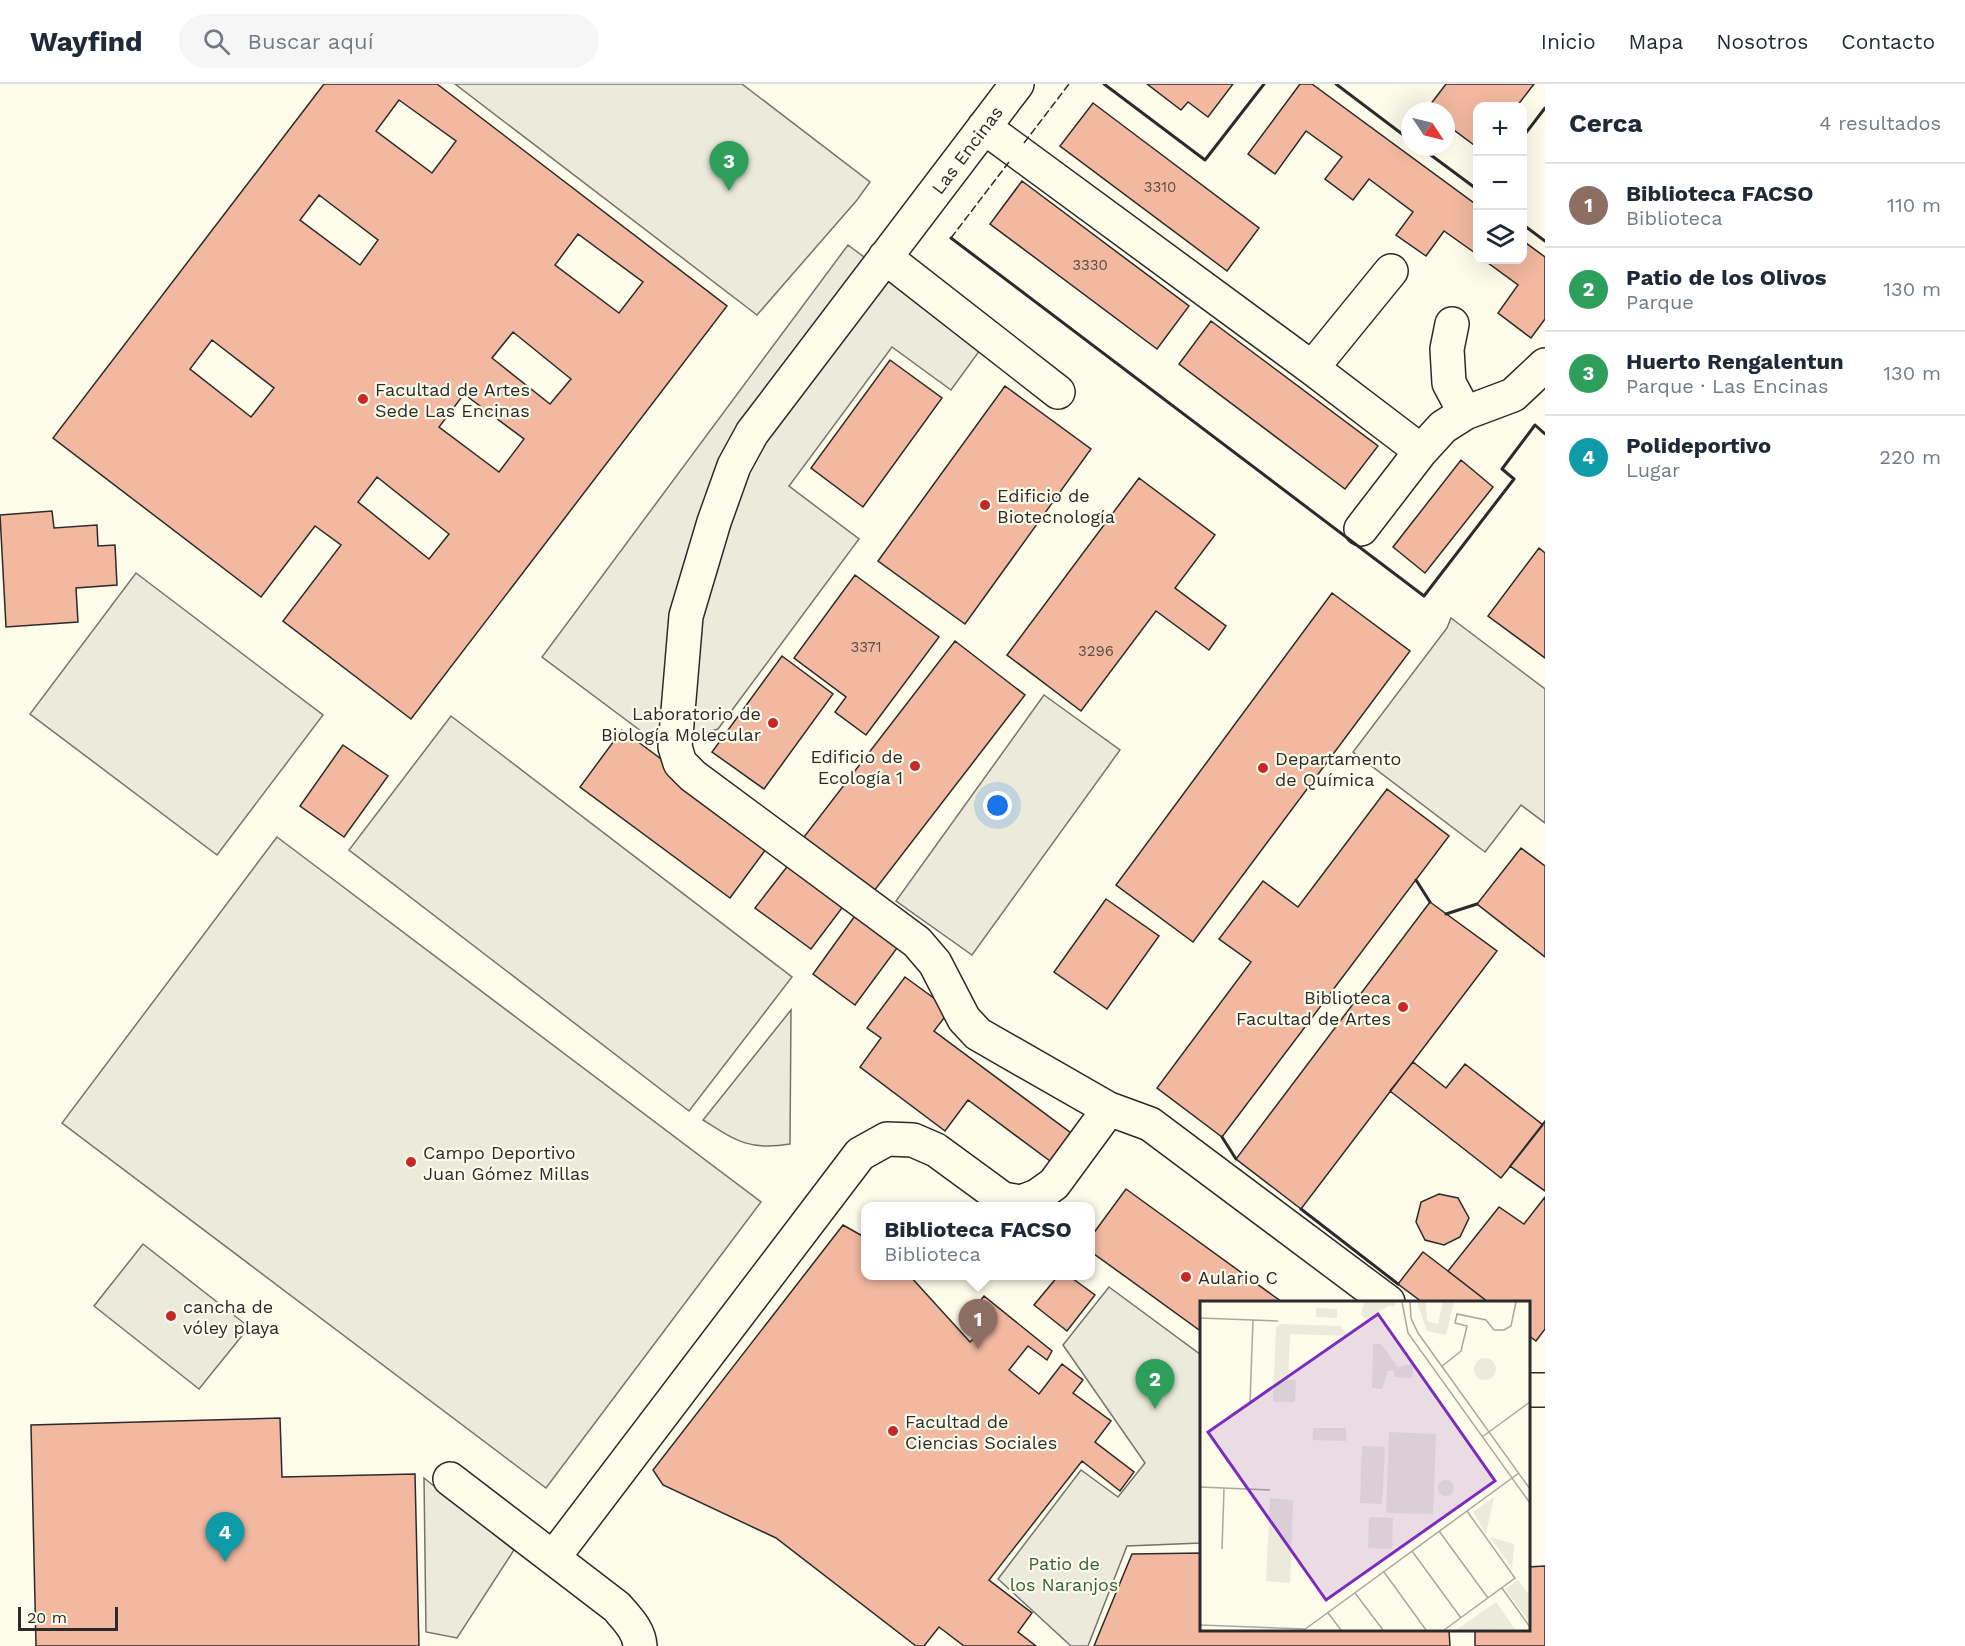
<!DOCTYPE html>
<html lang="es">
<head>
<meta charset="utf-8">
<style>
  body { margin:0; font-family:"Work Sans",sans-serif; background:#f6f6f7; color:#1f2937 }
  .controls { position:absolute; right:18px; top:18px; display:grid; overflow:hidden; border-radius:12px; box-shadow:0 6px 24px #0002 }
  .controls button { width:54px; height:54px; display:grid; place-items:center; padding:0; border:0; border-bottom:2px solid #e0e1e3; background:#fff; color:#1f2937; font:30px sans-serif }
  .compass { position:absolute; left:1401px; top:18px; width:54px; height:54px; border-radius:50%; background:#fff; box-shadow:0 6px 24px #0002; rotate:125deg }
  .scale { position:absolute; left:18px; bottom:15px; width:100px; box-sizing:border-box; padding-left:6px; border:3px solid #2b2b2b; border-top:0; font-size:16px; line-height:21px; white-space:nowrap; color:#2b2b2b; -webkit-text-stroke:4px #fdfbea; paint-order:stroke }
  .you { position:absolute; left:998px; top:722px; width:21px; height:21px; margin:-15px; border:4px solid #fff; border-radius:50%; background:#1a73e8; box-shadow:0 0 0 9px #1a73e833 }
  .badge { display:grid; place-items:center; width:39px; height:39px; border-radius:50%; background:#0b8043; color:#fff; font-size:20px; font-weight:700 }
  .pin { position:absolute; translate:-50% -50px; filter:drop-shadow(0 2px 3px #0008) }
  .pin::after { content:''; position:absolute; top:32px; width:21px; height:18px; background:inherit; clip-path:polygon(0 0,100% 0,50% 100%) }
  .popup { position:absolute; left:861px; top:1118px; width:234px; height:78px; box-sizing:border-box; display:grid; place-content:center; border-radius:12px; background:#fff; filter:drop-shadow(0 2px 4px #0005); font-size:20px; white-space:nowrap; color:#747a83 }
  .popup b { font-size:22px; color:#1f2937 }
  .popup::after { content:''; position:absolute; left:50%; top:100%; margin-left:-12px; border:12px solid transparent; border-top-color:#fff }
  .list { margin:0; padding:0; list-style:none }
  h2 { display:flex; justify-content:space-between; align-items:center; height:78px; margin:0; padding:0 24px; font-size:26px }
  h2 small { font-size:20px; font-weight:400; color:#747a83 }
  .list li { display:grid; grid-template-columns:39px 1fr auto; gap:18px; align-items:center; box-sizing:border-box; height:84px; padding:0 24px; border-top:2px solid #e0e1e3 }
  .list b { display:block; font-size:22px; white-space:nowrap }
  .list p { margin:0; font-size:20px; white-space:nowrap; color:#747a83 }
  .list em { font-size:20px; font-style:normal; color:#747a83 }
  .icon { flex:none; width:33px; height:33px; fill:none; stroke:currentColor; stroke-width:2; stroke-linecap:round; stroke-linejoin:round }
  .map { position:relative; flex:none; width:1545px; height:1562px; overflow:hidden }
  header { display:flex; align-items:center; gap:36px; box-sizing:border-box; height:84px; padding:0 30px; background:#fff; border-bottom:2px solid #e0e1e3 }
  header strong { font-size:28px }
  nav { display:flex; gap:33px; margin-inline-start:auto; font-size:21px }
  .search { width:420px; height:54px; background:#f6f6f7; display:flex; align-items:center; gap:15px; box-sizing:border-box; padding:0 21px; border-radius:33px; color:#747a83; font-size:22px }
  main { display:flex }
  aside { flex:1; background:#fff }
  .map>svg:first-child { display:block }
</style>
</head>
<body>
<header>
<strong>Wayfind</strong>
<div class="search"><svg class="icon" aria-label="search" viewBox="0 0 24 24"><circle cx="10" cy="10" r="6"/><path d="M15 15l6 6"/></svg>Buscar aquí</div>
<nav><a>Inicio</a><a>Mapa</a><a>Nosotros</a><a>Contacto</a></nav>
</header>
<main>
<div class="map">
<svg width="1545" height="1562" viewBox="0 0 1545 1562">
  <rect width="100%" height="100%" fill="#fdfbea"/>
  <path fill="#ecebdb" stroke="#74746e" stroke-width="1.5" d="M 455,0 L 742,0 L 870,98 L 857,116 L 757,231 Z
    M 136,489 L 323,631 L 217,771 L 30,630 Z
    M 1451,534 L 1545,605 L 1545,739 L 1521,721 L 1485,768 L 1353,668 L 1447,544 Z
    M 1044,611 L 1120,666 L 972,871 L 896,817 Z
    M 451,632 L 792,893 L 689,1027 L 349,766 Z
    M 277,753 L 761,1118 L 546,1404 L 62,1039 Z
    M 791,926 L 790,1060 C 750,1067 736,1057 703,1036 Z
    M 143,1160 L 249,1243 L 199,1305 L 94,1222 Z
    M 1109,1203 L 1201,1271 L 1201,1459 L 1127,1462 L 1088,1562 L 1071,1562 L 998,1495 L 1081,1386 L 1118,1413 L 1145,1379 L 1063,1261 Z
    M 424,1394 L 514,1466 L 457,1554 L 426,1548 Z"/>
  <path fill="#eceadb" stroke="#74746e" stroke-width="1.5" d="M 848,161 L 983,262 L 951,306 L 892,263 L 789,402 L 859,455 L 718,645 L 661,662 L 542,573 Z"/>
  <path fill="#f2b8a0" stroke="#2b2b2b" stroke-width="1.5" fill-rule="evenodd" d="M 324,0 L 437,0 L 727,222 L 411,635 L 283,537 L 341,461 L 315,442 L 261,513 L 53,354 ZM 399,16 L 456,57 L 432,89 L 376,47 ZM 319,111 L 378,156 L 360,181 L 300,136 ZM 578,150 L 643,198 L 619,229 L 555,181 ZM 513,248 L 571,295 L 550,320 L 492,274 ZM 212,256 L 274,304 L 251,333 L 190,285 ZM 464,310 L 524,355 L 499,388 L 439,343 ZM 377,393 L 449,450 L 429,475 L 358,418 Z
    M 1147,0 L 1233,0 L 1208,33 L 1188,18 L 1181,26 Z
    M 1300,0 L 1312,0 L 1478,122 L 1478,171 L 1444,147 L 1426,172 L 1396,151 L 1413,128 L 1369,95 L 1353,116 L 1325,95 L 1342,73 L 1306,47 L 1275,90 L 1248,70 Z
    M 1446,0 L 1534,0 L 1517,22 L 1478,22 L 1478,64 L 1446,40 L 1446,27 L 1429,27 L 1427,25 Z
    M 1093,19 L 1259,144 L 1227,187 L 1060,62 Z
    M 1022,97 L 1189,222 L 1157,265 L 990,140 Z
    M 1522,156 L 1545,173 L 1545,235 L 1531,254 L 1498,229 L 1518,201 L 1484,176 L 1522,176 Z
    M 1211,237 L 1378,362 L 1345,405 L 1179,280 Z
    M 890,276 L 942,314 L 863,423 L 811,384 Z
    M 1005,302 L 1091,365 L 965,540 L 878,477 Z
    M 1461,376 L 1493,403 L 1425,489 L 1393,463 Z
    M 1139,394 L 1215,451 L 1175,504 L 1226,542 L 1209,566 L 1156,527 L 1081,627 L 1007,571 Z
    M 52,427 L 54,444 L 97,441 L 98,462 L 115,461 L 117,501 L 76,504 L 78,538 L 6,543 L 0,431 Z
    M 1539,464 L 1545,469 L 1545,574 L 1488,532 Z
    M 855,491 L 939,553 L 866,651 L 835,628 L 846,613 L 794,574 Z
    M 1332,509 L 1410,567 L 1193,858 L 1116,801 Z
    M 955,557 L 1025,611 L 874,807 L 804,753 Z
    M 782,572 L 833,610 L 764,705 L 712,668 Z
    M 622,646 L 772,757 L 730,814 L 580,703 Z
    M 343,661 L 388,692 L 344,753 L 300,722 Z
    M 1387,705 L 1449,752 L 1222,1053 L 1157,1004 L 1251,878 L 1219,855 L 1263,797 L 1298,823 Z
    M 1521,764 L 1545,782 L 1545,873 L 1477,820 Z
    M 793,775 L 848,816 L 811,865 L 755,824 Z
    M 1106,815 L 1159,852 L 1107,925 L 1054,888 Z
    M 1430,818 L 1497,867 L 1301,1125 L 1236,1075 Z
    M 857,829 L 900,860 L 855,921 L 813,890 Z
    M 905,893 L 950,926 L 934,947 L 1071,1049 L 1050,1077 L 968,1016 L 945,1047 L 860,983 L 881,954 L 867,944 Z
    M 1413,978 L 1446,1004 L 1465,980 L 1543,1041 L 1501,1094 L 1390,1007 Z
    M 1545,1037 L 1545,1107 L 1510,1082 Z
    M 1126,1105 L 1282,1218 L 1202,1218 L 1202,1248 L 1090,1167 L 1090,1154 Z
    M 1439,1110 L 1458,1114 L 1469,1134 L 1460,1153 L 1444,1161 L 1425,1156 L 1416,1138 L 1421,1118 Z
    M 1545,1113 L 1545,1245 L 1536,1257 L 1528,1251 L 1528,1218 L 1488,1218 L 1448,1187 L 1499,1123 L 1524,1140 Z
    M 843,1141 L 866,1154 L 866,1192 L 910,1192 L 970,1258 L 990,1239 L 976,1222 L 984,1212 L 1052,1267 L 1047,1276 L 1028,1262 L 1009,1286 L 1039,1310 L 1062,1280 L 1083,1296 L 1073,1309 L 1111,1337 L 1095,1358 L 1134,1388 L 1120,1407 L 1082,1377 L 989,1496 L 1032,1529 L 1018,1548 L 1036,1562 L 964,1562 L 939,1543 L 924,1562 L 916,1562 L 776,1454 L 663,1401 L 653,1386 Z
    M 1423,1168 L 1448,1187 L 1488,1218 L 1422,1218 L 1398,1200 Z
    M 1058,1192 L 1069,1192 L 1095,1211 L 1067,1247 L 1034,1221 Z
    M 280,1334 L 282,1393 L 415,1390 L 419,1562 L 36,1562 L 31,1341 Z
    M 1202,1469 L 1202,1546 L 1449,1546 L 1450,1562 L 1094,1562 L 1132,1470 Z
    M 1545,1482 L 1545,1562 L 1475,1562 L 1475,1546 L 1528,1546 L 1528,1483 Z"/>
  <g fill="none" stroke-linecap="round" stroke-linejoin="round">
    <defs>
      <path id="minor" d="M 1017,0 L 752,349 L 734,382 L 714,438 L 686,532 L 675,663 L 680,679 L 693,692 L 917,858 L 935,879 L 964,935 L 978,950 L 1109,1025 L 1150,1040 L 1388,1218
        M 984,43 L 1312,284 L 1421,367
        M 885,173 L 1058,308
        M 1452,240 L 1447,265 L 1449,299 L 1465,329
        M 1312,284 L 1391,187
        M 1361,445 L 1421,367 L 1443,343 L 1465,329 L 1513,311 L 1545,281
        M 1528,1306 L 1545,1306
        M 450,1395 L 617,1523 C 627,1535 639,1546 640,1562
        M 553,1474 L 860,1070 L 887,1055 L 913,1056 L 936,1066 L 1003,1115 L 1021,1118 L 1037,1112 L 1054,1100 L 1109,1025"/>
    </defs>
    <use href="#minor" stroke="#2b2b2b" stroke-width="36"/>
    <use href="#minor" stroke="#fdfbea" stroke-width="33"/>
    <path stroke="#2b2b2b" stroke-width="1.5" stroke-dasharray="8 3" stroke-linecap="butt" d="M 1024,59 L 1069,0
      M 951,154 L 1009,78"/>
    <path stroke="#2b2b2b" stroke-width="3" d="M 1104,0 L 1205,76 L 1264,0
      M 1336,0 L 1410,56
      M 1522,54 L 1545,24
      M 1420,63 L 1478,106
      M 1522,140 L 1545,157
      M 951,154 L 1424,512 L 1514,395 L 1502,385 L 1535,341 L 1545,350
      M 1416,796 L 1430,818
      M 1446,830 L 1477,820
      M 1222,1053 L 1236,1075
      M 1301,1125 L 1398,1200"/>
  </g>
  <g fill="#c62828" stroke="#fdfbea" stroke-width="2">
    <circle cx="363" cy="315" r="6"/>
    <circle cx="985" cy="421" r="6"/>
    <circle cx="773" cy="639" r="6"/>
    <circle cx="915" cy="682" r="6"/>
    <circle cx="1263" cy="684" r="6"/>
    <circle cx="1403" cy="923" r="6"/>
    <circle cx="411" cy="1078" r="6"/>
    <circle cx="1186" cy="1193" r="6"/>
    <circle cx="171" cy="1232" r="6"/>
    <circle cx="893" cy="1347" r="6"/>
  </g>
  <g text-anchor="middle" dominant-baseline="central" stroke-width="4.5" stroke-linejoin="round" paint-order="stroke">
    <g font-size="15" fill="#5d4e48">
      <text x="1160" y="103">3310</text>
      <text x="1090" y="181">3330</text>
      <text x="866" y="563">3371</text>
      <text x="1096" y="567">3296</text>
    </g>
    <g font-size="18" fill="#2b2b2b" stroke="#fdfbea">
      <text transform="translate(967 66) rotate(-53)">Las Encinas</text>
    </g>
    <g font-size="18" fill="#2b2b2b" stroke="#fdfbea" text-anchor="start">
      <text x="375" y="305">Facultad de Artes<tspan x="375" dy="21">Sede Las Encinas</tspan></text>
      <text x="997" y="411">Edificio de<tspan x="997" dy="21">Biotecnología</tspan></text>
      <text x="761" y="629" text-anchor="end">Laboratorio de<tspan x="761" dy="21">Biología Molecular</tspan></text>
      <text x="903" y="672" text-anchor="end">Edificio de<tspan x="903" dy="21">Ecología 1</tspan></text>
      <text x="1275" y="674">Departamento<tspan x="1275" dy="21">de Química</tspan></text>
      <text x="1391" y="913" text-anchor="end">Biblioteca<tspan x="1391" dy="21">Facultad de Artes</tspan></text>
      <text x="423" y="1068">Campo Deportivo<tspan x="423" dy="21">Juan Gómez Millas</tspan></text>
      <text x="1198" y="1193">Aulario C</text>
      <text x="183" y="1222">cancha de<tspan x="183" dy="21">vóley playa</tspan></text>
      <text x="905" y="1337">Facultad de<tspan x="905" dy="21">Ciencias Sociales</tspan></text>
    </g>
    <g font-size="18" fill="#34623c" stroke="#fdfbea">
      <text x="1064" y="1479">Patio de<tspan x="1064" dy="21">los Naranjos</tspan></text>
    </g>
  </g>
  <g transform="translate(1200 1217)">
    <rect width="330" height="330" fill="#fdfbea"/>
    <path d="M 164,1 L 195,1 L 195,5 L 188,5 L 167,18 L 161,14 ZM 217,1 L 226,1 L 227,20 L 238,23 L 243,1 L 254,1 L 246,34 L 227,30 ZM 116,7 L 137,8 L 137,17 L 116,16 ZM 80,23 L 140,25 L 149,35 L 90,33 L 88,79 L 96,79 L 95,101 L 73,101 L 76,27 ZM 173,43 L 181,43 L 198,66 L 214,62 L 212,77 L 194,76 L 194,70 L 188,70 L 182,88 L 172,87 ZM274 68a11 11 0 1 1 22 0a11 11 0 1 1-22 0ZM 113,127 L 146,127 L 146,140 L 113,139 ZM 189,131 L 236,133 L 233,213 L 186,212 ZM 162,145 L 185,146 L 182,203 L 160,202 ZM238 187a8 8 0 1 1 16 0a8 8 0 1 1-16 0ZM 294,196 L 286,233 L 273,211 ZM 70,197 L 93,199 L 90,282 L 66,280 ZM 169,216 L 193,217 L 192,248 L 168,247 ZM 290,236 L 314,243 L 312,267 ZM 318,279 L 330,295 L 330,322 L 305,288 ZM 296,301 L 315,328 L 256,329 Z" fill="#ecebdb"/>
    <path fill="none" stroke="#a9a89e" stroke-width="1.5" d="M 202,1 L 208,32 L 330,202M 210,1 L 211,17 L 218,32 L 330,188M 0,17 L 78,20M 241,66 L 261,50 L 267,25 L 255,22 L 257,13 L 286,19 L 294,29 L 304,29 L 311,25 L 316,1M 50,102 L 53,19M 282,136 L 330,101M 0,186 L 70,189M 239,230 L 288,297M 22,248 L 24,188M 212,250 L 261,317M 184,271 L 226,329M 302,287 L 330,326M 155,292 L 183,329M 128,312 L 141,329M 0,324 L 106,328M 104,329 L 319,172M 244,329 L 315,277 L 267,210"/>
    <path fill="#7b2cbf" fill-opacity="0.15" stroke="#7b2cbf" stroke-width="3" d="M 178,13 L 295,180 L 126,299 L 8,131 Z"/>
    <rect width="330" height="330" fill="none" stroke="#2b2b2b" stroke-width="3"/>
  </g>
</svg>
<div class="controls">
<button>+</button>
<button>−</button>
<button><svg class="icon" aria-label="layers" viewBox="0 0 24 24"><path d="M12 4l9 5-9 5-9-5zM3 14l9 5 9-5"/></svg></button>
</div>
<svg class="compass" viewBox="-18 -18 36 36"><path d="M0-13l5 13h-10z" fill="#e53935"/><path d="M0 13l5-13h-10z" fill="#747a83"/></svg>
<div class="scale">20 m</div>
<div class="you"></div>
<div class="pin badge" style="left:978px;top:1265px;background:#8d6e63">1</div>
<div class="popup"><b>Biblioteca FACSO</b>Biblioteca</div>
<div class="pin badge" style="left:1155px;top:1325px;background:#2e9e5b">2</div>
<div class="pin badge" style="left:729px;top:107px;background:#2e9e5b">3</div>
<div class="pin badge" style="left:225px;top:1478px;background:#0f9aa8">4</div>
</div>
<aside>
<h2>Cerca<small>4 resultados</small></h2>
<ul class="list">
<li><span class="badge" style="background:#8d6e63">1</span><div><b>Biblioteca FACSO</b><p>Biblioteca</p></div><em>110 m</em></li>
<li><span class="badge" style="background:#2e9e5b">2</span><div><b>Patio de los Olivos</b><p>Parque</p></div><em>130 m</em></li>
<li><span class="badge" style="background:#2e9e5b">3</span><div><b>Huerto Rengalentun</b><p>Parque · Las Encinas</p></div><em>130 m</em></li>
<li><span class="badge" style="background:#0f9aa8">4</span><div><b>Polideportivo</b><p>Lugar</p></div><em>220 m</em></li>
</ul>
</aside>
</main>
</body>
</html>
